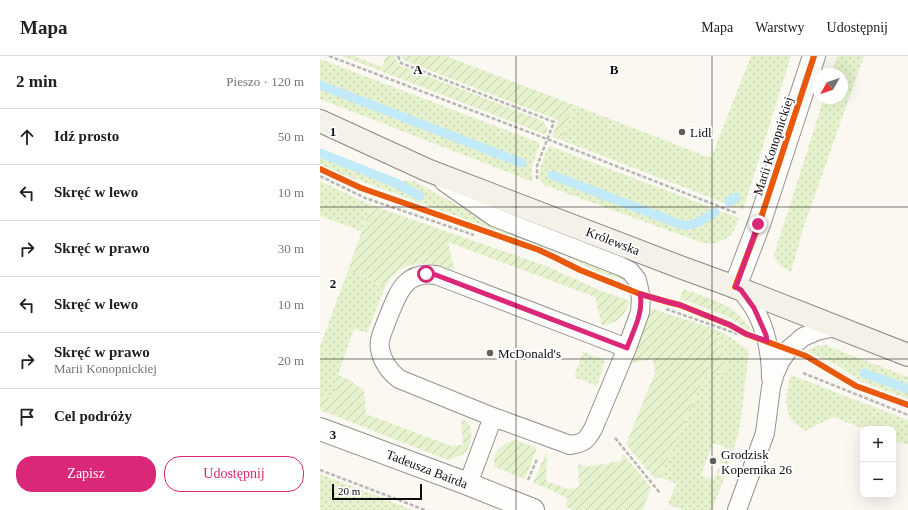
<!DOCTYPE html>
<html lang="pl">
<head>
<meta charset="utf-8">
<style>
  body { margin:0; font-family:"Times New Roman",serif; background:#f2f2f2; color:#202124 }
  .controls { position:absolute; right:12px; bottom:12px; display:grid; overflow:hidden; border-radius:8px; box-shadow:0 4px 16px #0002 }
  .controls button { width:36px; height:36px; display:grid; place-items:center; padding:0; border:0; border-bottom:1px solid #e0e0e0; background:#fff; color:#202124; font:20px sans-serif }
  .compass { position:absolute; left:492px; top:12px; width:36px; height:36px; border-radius:50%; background:#fff; box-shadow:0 4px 16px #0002; rotate:230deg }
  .scale { position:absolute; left:12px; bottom:10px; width:90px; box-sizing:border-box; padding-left:4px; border:2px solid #0c0c0c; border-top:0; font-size:11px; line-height:14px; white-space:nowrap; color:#0c0c0c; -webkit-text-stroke:3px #fff; paint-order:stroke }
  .stop { position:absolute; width:12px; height:12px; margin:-9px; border:3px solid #db2777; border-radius:50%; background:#fff }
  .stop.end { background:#db2777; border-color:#fff; box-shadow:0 1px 4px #0008 }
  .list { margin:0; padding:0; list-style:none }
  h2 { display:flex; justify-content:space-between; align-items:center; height:52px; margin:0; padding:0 16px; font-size:17px }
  h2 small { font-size:13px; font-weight:400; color:#757577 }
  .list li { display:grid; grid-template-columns:26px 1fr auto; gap:12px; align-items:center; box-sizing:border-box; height:56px; padding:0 16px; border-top:1px solid #e0e0e0 }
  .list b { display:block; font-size:15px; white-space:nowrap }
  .list p { margin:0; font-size:13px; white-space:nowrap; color:#757577 }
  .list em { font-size:13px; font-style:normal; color:#757577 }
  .actions { display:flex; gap:8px; padding:12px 16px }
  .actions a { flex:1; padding:9px 0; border:1px solid #db2777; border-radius:16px; text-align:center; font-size:14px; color:#db2777 }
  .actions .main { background:#db2777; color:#fff }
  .icon { flex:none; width:22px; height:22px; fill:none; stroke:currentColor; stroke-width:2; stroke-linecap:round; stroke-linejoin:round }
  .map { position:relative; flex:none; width:588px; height:454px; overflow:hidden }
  header { display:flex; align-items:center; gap:24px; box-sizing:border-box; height:56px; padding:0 20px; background:#fff; border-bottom:1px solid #e0e0e0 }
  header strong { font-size:19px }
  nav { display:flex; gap:22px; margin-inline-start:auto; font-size:14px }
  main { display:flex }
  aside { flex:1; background:#fff }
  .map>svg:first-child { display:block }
</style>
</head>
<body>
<header>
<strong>Mapa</strong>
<nav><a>Mapa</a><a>Warstwy</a><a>Udostępnij</a></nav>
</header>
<main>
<aside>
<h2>2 min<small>Pieszo · 120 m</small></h2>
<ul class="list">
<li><svg class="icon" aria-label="ahead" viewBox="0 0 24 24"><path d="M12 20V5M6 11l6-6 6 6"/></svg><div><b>Idź prosto</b></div><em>50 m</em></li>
<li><svg class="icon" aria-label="left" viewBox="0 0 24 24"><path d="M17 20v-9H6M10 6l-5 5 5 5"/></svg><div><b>Skręć w lewo</b></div><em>10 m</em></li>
<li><svg class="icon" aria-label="right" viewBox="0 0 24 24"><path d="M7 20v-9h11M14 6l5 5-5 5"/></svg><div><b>Skręć w prawo</b></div><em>30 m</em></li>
<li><svg class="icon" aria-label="left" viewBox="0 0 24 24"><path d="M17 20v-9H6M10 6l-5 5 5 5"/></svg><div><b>Skręć w lewo</b></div><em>10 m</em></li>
<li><svg class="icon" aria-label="right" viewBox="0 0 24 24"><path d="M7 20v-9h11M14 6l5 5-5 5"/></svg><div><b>Skręć w prawo</b><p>Marii Konopnickiej</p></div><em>20 m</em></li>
<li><svg class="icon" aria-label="arrive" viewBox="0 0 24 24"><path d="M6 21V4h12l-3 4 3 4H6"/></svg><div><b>Cel podróży</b></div></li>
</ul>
<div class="actions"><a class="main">Zapisz</a><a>Udostępnij</a></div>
</aside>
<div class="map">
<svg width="588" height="454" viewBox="0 0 588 454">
  <defs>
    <pattern id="grass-dots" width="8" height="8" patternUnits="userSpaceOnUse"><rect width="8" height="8" fill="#e6f2cd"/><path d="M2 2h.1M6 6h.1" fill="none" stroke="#c4ceaf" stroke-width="1.8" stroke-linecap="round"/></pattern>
    <pattern id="garden-furrows" width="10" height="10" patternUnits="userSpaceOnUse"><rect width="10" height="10" fill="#e6f2cd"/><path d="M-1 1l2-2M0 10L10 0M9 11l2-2" fill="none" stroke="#c4ceaf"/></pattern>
  </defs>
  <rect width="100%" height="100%" fill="#faf8f0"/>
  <path fill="url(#grass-dots)" d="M 431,0 L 471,0 L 423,154 L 241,84 L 254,49 L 391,102 Z
    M 517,0 L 544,0 L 484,170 L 471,216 C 463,212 456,208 454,199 L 504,42 L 522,42 L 522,18 L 512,18 Z
    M 0,3 L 220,87 L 212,111 L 213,126 L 0,43 Z
    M 229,90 L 419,162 C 417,167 415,173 412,177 C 404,187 391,189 380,186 L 224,129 C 224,129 221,124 220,124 C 217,114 225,99 229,90 Z
    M 0,93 L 83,125 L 94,125 L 171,168 L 302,219 L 307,225 L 278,216 L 246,200 L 19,117 L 0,108 Z
    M 0,125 L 51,149 L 41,175 L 0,160 Z
    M 38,216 C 44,218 45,221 49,224 C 55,227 60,228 66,228 L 47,277 L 34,273 L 18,319 L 15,321 L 14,329 L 16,337 L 10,342 L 0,339 L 0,290 L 26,220 Z
    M 395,273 L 400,275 L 429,294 L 421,363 L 418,379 L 408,409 L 400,406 L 405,391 L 393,387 L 381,419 L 394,424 L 399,411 L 407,414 L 392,454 L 363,454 L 348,448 L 356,429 L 355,427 L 340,421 L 384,321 L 407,313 Z
    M 505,289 L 588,321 L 588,343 L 540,325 L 514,307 L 486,295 L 496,290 Z
    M 263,296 L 285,304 L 277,330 L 254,321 Z
    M 471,319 L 588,364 L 588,389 L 573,384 L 573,373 L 545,373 L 513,361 L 485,375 C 481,372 477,370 475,367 C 461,353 467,335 471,319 Z
    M 0,418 L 93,454 L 0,454 Z"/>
  <path fill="url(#garden-furrows)" d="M 22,0 L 34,0 L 62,11 L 66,0 L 74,0 L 79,9 L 223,65 L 228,74 L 226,79 Z
    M 81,0 L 126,0 L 254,49 L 241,84 L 232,81 L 238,64 L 83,4 Z
    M 51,149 L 226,210 L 279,234 L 310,245 C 304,261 299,266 282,270 L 275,241 L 128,186 L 135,215 C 108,205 84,201 66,228 C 60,228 55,228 50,224 C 46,221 44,217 39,217 C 34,216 30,219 26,220 Z
    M 363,233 C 382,240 403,245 418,258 C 423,263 428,269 432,275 L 426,272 L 407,260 L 367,245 L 360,243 Z
    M 329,252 L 383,269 L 395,273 L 407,313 L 384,321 L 340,421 L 335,423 L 306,388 L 335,317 L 333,303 L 311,307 Z
    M 18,319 L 32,325 L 33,327 C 36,331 41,331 44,335 L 46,358 L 131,390 L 143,389 L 141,363 C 143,364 145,365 147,366 C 154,373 152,390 145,396 C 140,401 134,402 128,404 L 0,354 L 0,339 L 10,342 L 16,337 L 14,329 L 15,321 Z
    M 195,384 L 217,392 L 205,423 L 175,411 C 170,398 182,387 195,384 Z
    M 227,395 L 226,425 L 248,433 L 259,431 L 258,408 L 266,411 L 271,410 L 301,405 L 303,398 L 331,431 L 323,454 L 253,454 L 245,450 L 248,443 L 233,435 L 213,427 Z"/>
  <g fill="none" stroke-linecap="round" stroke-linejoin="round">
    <path stroke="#c2eaf8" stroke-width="9" d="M 0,29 L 202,107
      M 0,97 L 76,127 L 100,140
      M 232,119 L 362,169 C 374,171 385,162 395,156
      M 409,146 L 416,141
      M 544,317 L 588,333"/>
    <defs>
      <path id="lane" d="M 124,126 L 174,161 L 300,210 L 310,215 L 317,224 L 321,242 L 320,256 L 307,292 L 116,219 C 83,215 78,238 67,264 C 64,273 58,283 60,293 C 62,305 69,315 79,323 L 173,361 L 250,389 C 264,387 266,385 273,373 L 307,292
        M 421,234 C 426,240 430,246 434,252 C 446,273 451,298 451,322
        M 148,428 L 173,361
        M 417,454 L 445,377 L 451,331 L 455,317 L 461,304 L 469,293 L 483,281 L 497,275 L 515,271"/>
      <path id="street" d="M 415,231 L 439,168 L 494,0
        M 0,373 L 148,428 L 213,454"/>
      <path id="secondary" d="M 0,65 L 107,114 L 360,211 L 415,231 L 588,299"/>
    </defs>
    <use href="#lane" stroke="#93928f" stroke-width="20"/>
    <use href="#street" stroke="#93928f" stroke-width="24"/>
    <use href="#secondary" stroke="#8a8985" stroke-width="24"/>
    <path stroke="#b7b7b5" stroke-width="2.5" stroke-dasharray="4 2" stroke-linecap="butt" d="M 9,0 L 227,83 L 416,157
      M 78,0 L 81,7 L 234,66 L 217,110 L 217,123
      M 0,120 L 45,142 L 154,179
      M 346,253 L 418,278
      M 483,317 L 588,359
      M 295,382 L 340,437
      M 0,414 L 105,454
      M 208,424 L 217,403"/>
    <use href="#lane" stroke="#fefefd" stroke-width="18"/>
    <use href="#street" stroke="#fefefd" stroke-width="22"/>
    <use href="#secondary" stroke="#f4f2e8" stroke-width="22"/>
    <defs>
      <path id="cycleway" d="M 0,113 L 41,132 L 219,194 L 236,202 L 260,214 L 320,238 L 348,246 L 360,249 L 410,269 L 426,278 L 486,300 L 536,330 L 588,349
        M 415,231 L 439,168 L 494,0"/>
    </defs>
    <use href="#cycleway" stroke="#fff" stroke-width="8"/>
    <use href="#cycleway" stroke="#e8590c" stroke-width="6"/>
  </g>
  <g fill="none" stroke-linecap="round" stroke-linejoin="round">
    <path stroke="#db2777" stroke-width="5" d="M 106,218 L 116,219 L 307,292 C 313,275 324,256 320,238 L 348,246 L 360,249 L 410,269 L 426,278 L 447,285 L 446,279 L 434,252 L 421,234 L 416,231 L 438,168"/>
  </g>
  <path fill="none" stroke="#0c0c0c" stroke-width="1" stroke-opacity="0.55" d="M 196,0 L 196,454M 392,0 L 392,454M 0,151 L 588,151M 0,303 L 588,303"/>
  <g fill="#5f5f5c" stroke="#fff" stroke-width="1.5">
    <circle cx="362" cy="76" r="4"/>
    <circle cx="170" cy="297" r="4"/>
    <circle cx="393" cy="405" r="4"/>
  </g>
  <g text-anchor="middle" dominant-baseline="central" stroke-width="4" stroke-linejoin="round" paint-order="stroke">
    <g font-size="13" fill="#0c0c0c" stroke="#fff" text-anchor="start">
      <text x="370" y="76">Lidl</text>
      <text x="178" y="297">McDonald's</text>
      <text x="401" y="398">Grodzisk<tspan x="401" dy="15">Kopernika 26</tspan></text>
    </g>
    <g font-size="13" fill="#0c0c0c" stroke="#fff">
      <text transform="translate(453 90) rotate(-72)">Marii Konopnickiej</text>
      <text transform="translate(293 185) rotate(21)">Królewska</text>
      <text transform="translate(107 413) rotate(21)">Tadeusza Bairda</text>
    </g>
  </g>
  <g font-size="13" text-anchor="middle" font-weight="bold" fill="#0c0c0c" stroke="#fff" stroke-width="4" stroke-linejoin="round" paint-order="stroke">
    <text x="98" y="18">A</text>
    <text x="294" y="18">B</text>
    <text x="13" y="80">1</text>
    <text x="13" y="232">2</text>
    <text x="13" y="383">3</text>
  </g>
</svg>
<div class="controls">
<button>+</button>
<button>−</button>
</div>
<svg class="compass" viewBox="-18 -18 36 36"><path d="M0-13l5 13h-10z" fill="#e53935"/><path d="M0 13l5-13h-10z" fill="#757577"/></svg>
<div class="scale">20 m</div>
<div class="stop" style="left:106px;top:218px"></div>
<div class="stop end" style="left:438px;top:168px"></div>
</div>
</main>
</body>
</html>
